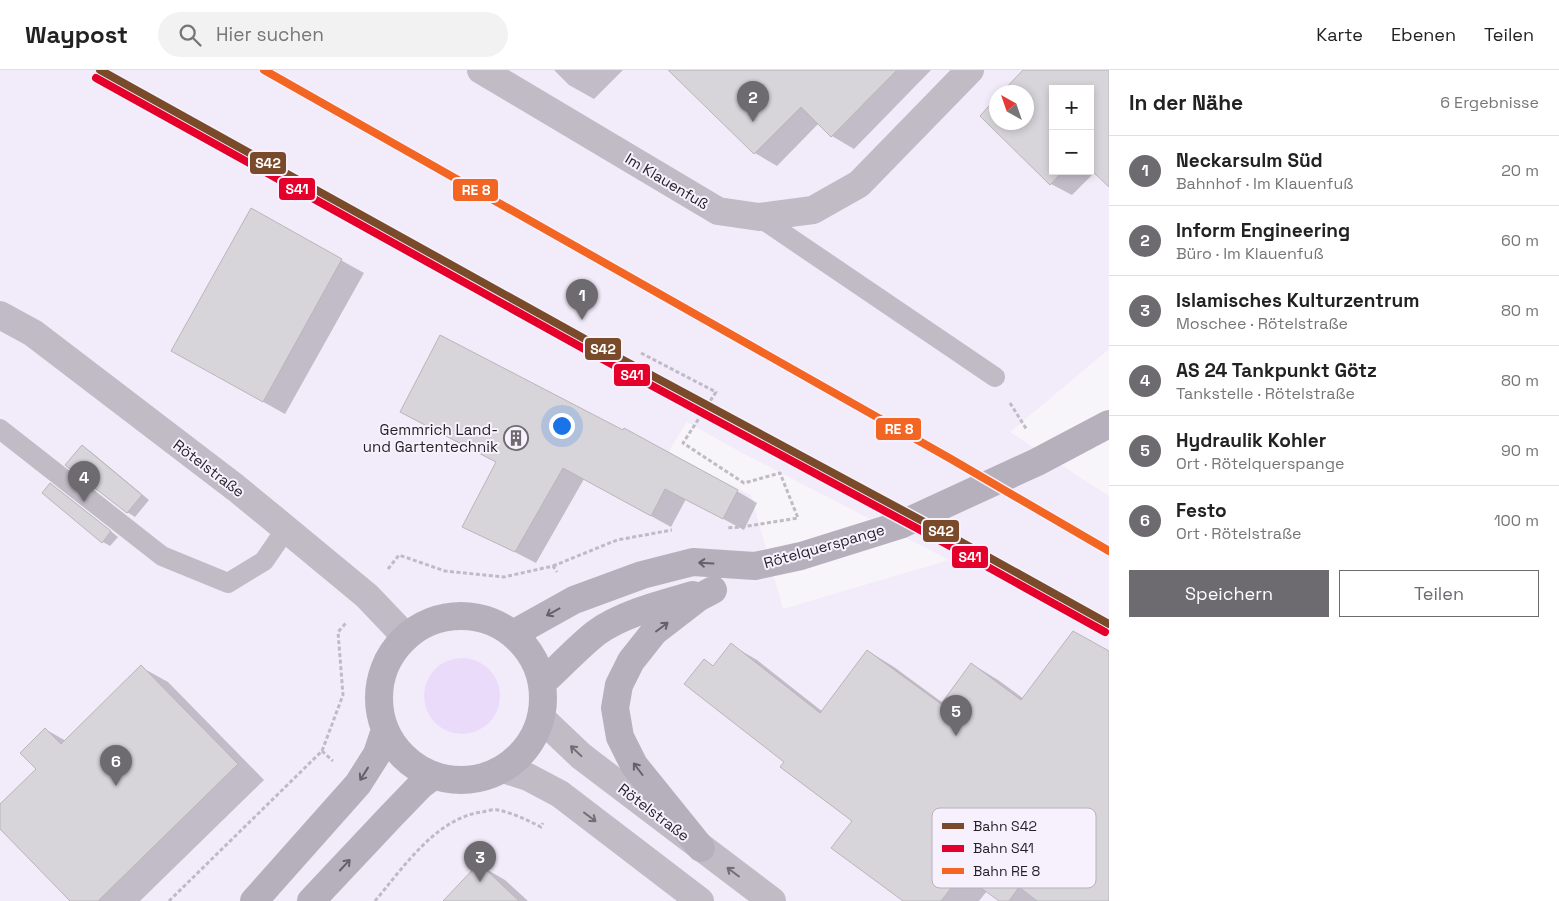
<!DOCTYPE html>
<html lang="de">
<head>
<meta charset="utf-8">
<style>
  body { margin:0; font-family:"Space Grotesk",sans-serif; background:#f2f2f2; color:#222 }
  .controls { position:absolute; right:15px; top:15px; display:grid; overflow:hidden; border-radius:0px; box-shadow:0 2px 8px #0003 }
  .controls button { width:45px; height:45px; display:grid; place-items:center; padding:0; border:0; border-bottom:1px solid #e0e0e0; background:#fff; color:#222; font:25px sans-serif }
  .compass { position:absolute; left:989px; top:15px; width:45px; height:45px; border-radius:50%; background:#fff; box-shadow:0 2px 8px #0003; rotate:320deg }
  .you { position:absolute; left:561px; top:355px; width:18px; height:18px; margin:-12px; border:4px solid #fff; border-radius:50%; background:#1a73e8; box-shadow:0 0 0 8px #1a73e833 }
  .badge { display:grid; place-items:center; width:32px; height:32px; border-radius:50%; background:#6d6a70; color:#fff; font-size:16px; font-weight:700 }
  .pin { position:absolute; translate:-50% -41px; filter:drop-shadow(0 1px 2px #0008) }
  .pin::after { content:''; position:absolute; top:26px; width:18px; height:15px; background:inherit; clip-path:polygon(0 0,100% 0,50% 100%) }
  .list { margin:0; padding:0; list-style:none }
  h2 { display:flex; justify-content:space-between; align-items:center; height:65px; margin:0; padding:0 20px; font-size:21px }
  h2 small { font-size:16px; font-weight:400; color:#767676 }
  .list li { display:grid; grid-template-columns:32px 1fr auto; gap:15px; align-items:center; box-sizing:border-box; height:70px; padding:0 20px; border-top:1px solid #e0e0e0 }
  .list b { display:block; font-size:19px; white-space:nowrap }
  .list p { margin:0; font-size:16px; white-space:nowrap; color:#767676 }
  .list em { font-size:16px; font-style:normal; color:#767676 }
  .actions { display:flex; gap:10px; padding:15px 20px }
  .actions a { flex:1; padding:11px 0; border:1px solid #6d6a70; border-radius:0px; text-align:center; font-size:18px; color:#6d6a70 }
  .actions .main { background:#6d6a70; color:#fff }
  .icon { flex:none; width:28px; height:28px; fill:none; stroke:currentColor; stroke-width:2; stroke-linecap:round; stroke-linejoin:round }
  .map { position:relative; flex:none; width:1109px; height:831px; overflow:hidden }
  header { display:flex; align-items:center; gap:30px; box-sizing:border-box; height:70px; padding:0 25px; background:#fff; border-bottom:1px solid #e0e0e0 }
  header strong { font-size:24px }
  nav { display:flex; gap:28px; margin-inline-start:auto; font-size:18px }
  .search { width:350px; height:45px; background:#f2f2f2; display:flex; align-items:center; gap:12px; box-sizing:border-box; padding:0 18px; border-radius:28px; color:#767676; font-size:19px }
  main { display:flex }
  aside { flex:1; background:#fff }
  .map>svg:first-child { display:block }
</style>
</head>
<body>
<header>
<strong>Waypost</strong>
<div class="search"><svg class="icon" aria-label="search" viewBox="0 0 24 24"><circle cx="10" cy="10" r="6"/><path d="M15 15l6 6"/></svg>Hier suchen</div>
<nav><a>Karte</a><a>Ebenen</a><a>Teilen</a></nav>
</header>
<main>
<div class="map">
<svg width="1109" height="831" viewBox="0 0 1109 831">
  <rect width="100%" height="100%" fill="#f7f4fa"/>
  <path fill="#f2ebfa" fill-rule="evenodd" d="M 0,0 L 1109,0 L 1109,279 L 1010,362 L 1109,426 L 1109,831 L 0,831 ZM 1053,19 L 1090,19 L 1090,101 L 1053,101 ZM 996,22 L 1026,22 L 1026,52 L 996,52 ZM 687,352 L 737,380 L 949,490 L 783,539 L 751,425 L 668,382 Z"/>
  <path fill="#eadbfb" d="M424 626a38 38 0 1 1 76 0a38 38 0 1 1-76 0Z"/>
  <path fill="#0003" fill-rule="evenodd" d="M 554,0 L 623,0 L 594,29 L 569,15 Z
    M 673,0 L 931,0 L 854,79 L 832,66 L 819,53 L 777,96 L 755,83 L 671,1 Z
    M 1026,0 L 1109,0 L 1109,116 L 1095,102 L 1072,125 L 1051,114 L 982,46 L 996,31 L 996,52 L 1026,52 L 1026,22 L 1004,22 ZM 1053,19 L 1090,19 L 1090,101 L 1053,101 Z
    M 251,140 L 364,203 L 285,344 L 194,293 Z
    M 422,353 L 737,421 L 757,433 L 744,460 L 686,429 L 671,457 L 584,409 L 536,493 L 464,456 L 498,393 Z
    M 82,377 L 90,381 L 149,430 L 135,447 L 127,442 Z
    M 58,419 L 118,467 L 110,476 L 103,472 Z
    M 731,575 L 757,590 L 823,642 L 868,581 L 894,597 L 943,633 L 972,594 L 998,610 L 1024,629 L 1109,582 L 1109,831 L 1001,831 L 987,821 L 979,831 L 905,831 L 853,751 L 785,692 L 704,590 L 714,596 Z
    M 141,597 L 168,612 L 264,710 L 140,831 L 72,831 L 0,757 L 0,735 L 38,699 L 45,659 L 66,671 Z
    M 479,795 L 505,810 L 528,831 L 445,831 Z"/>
  <path fill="#d7d5da" stroke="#b8b6bb" d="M 668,0 L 897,0 L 831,67 L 801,37 L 754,84 Z
    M 1023,0 L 1109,0 L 1109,117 L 1090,99 L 1090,19 L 1053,19 L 1053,101 L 1063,101 L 1050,115 L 980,46 L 996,28 L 996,52 L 1026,52 L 1026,22 L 1002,22 Z
    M 251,138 L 342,189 L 263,332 L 171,281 Z
    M 440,265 L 623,360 L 624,358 L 738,420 L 723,449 L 665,419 L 651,446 L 563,398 L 515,482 L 462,457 L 496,392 L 400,342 Z
    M 82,375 L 142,425 L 127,443 L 65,395 Z
    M 50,413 L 111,461 L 102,473 L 42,423 Z
    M 1073,561 L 1109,581 L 1109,831 L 1037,831 L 1019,817 L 1009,831 L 999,831 L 962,804 L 941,831 L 903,831 L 831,778 L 852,751 L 780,697 L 784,692 L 684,614 L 704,589 L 713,596 L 731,573 L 820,643 L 867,580 L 941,634 L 971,593 L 1021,630 Z
    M 141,595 L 238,694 L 98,831 L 70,831 L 0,759 L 0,734 L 36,699 L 20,683 L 45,658 L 61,674 Z
    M 479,793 L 519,831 L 443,831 Z"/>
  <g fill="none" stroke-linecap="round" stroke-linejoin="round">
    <path stroke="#bfbbc4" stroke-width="3" stroke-dasharray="4 2.5" stroke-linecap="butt" d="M 641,283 L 716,322 L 683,373 L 744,413 L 780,403 L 798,448 L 742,457 L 726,458
      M 1010,333 L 1027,360
      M 553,496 L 617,470 L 672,460
      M 388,499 L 399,485 L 445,501 L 504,507 L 553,496 L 557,502
      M 322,681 L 333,691
      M 169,831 L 322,681 L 343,625 L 338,562 L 346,553
      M 375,831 C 403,798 436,748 482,742 C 487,741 493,739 498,740 C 513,743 527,750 541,757 L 543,753"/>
    <path stroke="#c0bbc5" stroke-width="20" d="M 759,147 L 995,307
      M 0,359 L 162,486 L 228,513 L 264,491 L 286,459"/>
    <path stroke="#c0bbc5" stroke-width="28" d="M 481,0 L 718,141 L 759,147 L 813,140 L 859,114 L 970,0
      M 0,245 L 33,263 L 236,418 L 286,459 L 367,526 L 406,567
      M 541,648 L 581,686 L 772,831
      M 503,699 L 528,707 L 560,724 L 700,831"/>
    <path stroke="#b6b0bc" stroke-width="28" d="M379 628a82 82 0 1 1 164 0a82 82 0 1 1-164 0Z
      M 513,564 L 574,530 L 642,505 L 693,492 L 755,496 L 801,486 L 900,455 L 1037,392 L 1109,354
      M 542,613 C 560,597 577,578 596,563 C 622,544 662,534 693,525
      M 701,778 L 634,695 L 620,667 L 615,638 L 619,615 L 631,591 L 654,562 L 698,528 L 713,520
      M 254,831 L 358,714 L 377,684 L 385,660
      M 311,831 L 392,745 L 421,715 L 433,706"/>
    <defs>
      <path id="rail-1" d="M 100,0 L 610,283 L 954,468 L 1109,554"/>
      <path id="rail-2" d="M 96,8 L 606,291 L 950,476 L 1105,562"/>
      <path id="rail-3" d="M 264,0 L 951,389 L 1109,481"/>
    </defs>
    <use href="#rail-1" stroke="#f6f1fd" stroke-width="11"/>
    <use href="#rail-2" stroke="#f6f1fd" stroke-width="11"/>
    <use href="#rail-3" stroke="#f6f1fd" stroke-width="11"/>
    <use href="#rail-1" stroke="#7a4b2a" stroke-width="8"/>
    <use href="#rail-2" stroke="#e4002b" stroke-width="8"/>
    <use href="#rail-3" stroke="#f26522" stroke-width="8"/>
  </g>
  <defs><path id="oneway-shaft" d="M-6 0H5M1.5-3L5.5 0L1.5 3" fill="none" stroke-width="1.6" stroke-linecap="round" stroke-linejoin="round" transform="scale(1.25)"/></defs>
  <g stroke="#656069">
    <use href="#oneway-shaft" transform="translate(706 493) rotate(-177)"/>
    <use href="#oneway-shaft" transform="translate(553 542) rotate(151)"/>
    <use href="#oneway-shaft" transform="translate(662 557) rotate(-37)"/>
    <use href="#oneway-shaft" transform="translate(638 699) rotate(-127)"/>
    <use href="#oneway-shaft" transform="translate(364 704) rotate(122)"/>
    <use href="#oneway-shaft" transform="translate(345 795) rotate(-47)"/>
  </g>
  <g stroke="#716d75">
    <use href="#oneway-shaft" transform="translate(576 681) rotate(-137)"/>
    <use href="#oneway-shaft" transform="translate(590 747) rotate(37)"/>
    <use href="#oneway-shaft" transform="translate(733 802) rotate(-143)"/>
  </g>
  <defs>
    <symbol id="building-ring" viewBox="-11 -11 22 22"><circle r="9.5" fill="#f6f1fd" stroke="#6d6a70" stroke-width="1.5"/><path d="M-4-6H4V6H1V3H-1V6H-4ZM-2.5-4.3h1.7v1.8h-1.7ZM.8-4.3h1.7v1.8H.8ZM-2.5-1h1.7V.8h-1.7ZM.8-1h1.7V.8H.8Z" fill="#6d6a70"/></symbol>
  </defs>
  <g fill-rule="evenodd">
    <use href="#building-ring" x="502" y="354" width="28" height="28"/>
  </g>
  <g text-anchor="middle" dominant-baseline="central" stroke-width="4" stroke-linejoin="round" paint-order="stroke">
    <g font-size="15" fill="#221f25" stroke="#f6f1fd">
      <text transform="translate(667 111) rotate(31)">Im Klauenfuß</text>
      <text transform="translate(209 398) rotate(37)">Rötelstraße</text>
      <text transform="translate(824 476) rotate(-16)">Rötelquerspange</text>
      <text transform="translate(654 742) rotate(37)">Rötelstraße</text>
    </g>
    <g font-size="15" fill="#221f25" stroke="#f6f1fd" text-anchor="end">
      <text x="498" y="359">Gemmrich Land-<tspan x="498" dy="17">und Gartentechnik</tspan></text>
    </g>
  </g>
  <rect x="932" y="738" width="164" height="80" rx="8" fill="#f6f1fd" stroke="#b6b2bc" stroke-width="1"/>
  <rect x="942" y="753" width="22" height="6" fill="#7a4b2a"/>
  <rect x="942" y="775" width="22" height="7" fill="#e4002b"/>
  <rect x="942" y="798" width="22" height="6" fill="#f26522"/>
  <g font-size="14" fill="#221f25">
    <text x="973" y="761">Bahn S42</text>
    <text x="973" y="783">Bahn S41</text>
    <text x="973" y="806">Bahn RE 8</text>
  </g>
  <g stroke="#f6f1fd" stroke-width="2">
    <rect x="249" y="81" width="38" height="24" rx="5" fill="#7a4b2a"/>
    <rect x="278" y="107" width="38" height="24" rx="5" fill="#e4002b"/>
    <rect x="452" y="108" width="47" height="24" rx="5" fill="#f26522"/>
    <rect x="584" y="267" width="38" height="24" rx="5" fill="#7a4b2a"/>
    <rect x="613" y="293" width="38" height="24" rx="5" fill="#e4002b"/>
    <rect x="875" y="347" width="47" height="24" rx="5" fill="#f26522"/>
    <rect x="922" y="449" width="38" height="24" rx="5" fill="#7a4b2a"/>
    <rect x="951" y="475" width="38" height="24" rx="5" fill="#e4002b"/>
  </g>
  <g font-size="14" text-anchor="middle" font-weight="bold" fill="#fff">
    <text x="268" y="98">S42</text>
    <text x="297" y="124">S41</text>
    <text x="476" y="125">RE 8</text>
    <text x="603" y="284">S42</text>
    <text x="632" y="310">S41</text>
    <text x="899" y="364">RE 8</text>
    <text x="941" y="466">S42</text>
    <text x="970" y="492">S41</text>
  </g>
</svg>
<div class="controls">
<button>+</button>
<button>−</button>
</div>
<svg class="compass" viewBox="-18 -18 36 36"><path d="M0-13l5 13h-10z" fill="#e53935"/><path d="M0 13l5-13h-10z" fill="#767676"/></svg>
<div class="you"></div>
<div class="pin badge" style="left:582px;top:250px">1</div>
<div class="pin badge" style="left:753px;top:52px">2</div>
<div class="pin badge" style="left:480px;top:812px">3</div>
<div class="pin badge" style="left:84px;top:432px">4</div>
<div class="pin badge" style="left:956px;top:666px">5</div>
<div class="pin badge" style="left:116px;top:716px">6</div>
</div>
<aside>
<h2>In der Nähe<small>6 Ergebnisse</small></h2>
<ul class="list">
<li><span class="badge">1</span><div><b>Neckarsulm Süd</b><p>Bahnhof · Im Klauenfuß</p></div><em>20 m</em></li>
<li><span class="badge">2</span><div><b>Inform Engineering</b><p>Büro · Im Klauenfuß</p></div><em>60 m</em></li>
<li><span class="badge">3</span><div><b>Islamisches Kulturzentrum</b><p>Moschee · Rötelstraße</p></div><em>80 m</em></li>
<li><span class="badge">4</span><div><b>AS 24 Tankpunkt Götz</b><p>Tankstelle · Rötelstraße</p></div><em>80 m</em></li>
<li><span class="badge">5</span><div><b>Hydraulik Kohler</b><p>Ort · Rötelquerspange</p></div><em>90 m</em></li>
<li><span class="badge">6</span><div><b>Festo</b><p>Ort · Rötelstraße</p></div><em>100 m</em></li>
</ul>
<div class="actions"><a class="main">Speichern</a><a>Teilen</a></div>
</aside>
</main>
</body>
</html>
